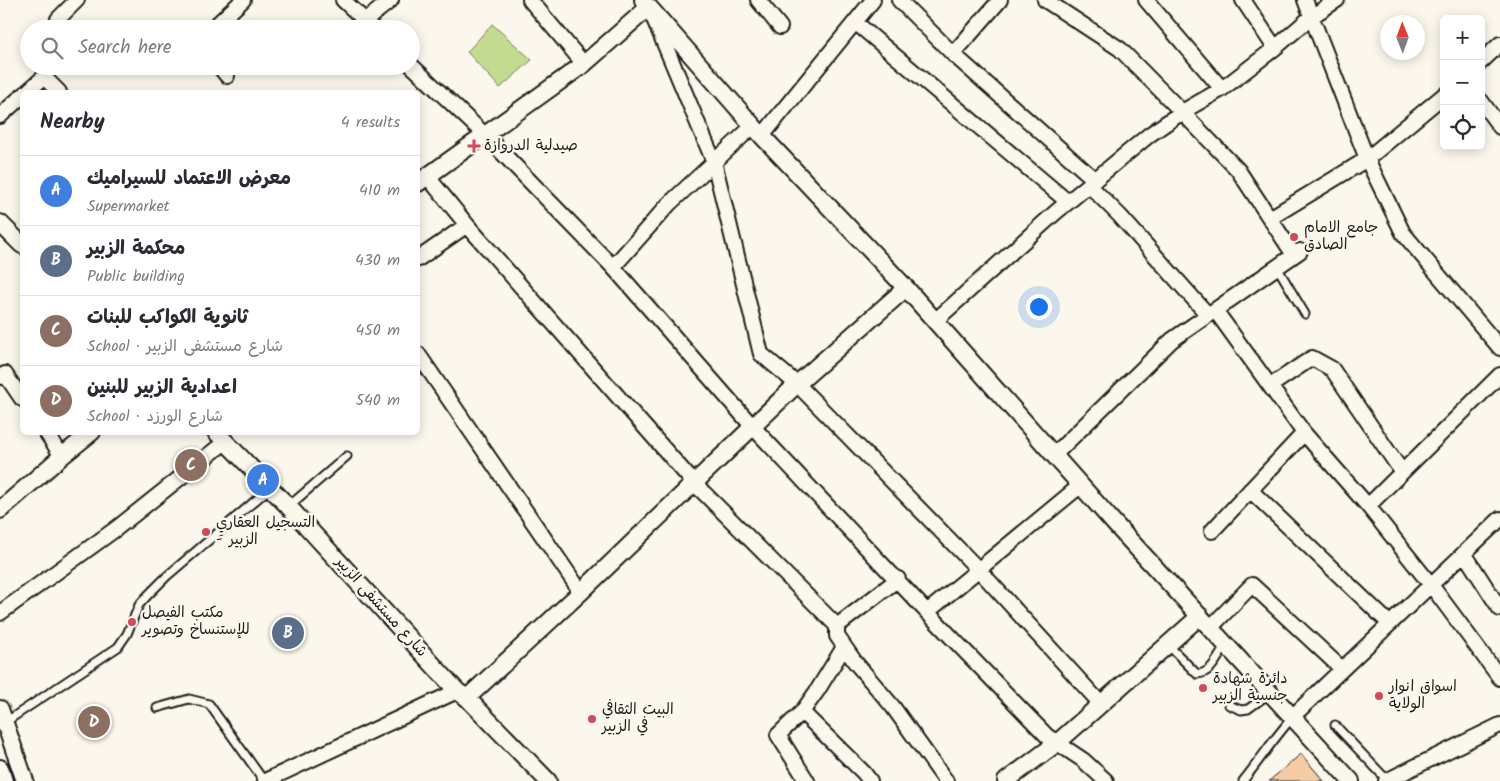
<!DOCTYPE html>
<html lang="en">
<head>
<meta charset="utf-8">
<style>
  body { margin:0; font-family:Kalam,"Playpen Sans Arabic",sans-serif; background:#f2f2f3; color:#2b2b33 }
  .controls { position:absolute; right:15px; top:15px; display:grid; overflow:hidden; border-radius:8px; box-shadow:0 2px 12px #0003 }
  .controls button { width:45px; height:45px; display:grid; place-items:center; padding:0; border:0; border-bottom:1px solid #e1e1e2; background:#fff; color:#2b2b33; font:25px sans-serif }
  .compass { position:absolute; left:1380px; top:15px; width:45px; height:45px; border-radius:50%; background:#fff; box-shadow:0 2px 12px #0003; rotate:359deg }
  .you { position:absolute; left:1038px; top:306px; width:18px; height:18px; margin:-12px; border:4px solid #fff; border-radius:50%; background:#1a73e8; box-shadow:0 0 0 8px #1a73e833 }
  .badge { display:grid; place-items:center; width:32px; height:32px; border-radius:50%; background:#d1495b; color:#fff; font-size:16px; font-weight:700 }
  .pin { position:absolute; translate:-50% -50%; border:2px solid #fff; box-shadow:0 1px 5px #0006 }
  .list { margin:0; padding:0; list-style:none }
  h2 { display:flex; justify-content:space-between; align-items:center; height:65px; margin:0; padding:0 20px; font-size:21px }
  h2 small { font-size:16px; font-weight:400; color:#7c7c81 }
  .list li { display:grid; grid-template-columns:32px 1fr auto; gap:15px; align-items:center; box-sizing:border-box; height:70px; padding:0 20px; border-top:1px solid #e1e1e2 }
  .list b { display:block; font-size:19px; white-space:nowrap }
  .list p { margin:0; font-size:16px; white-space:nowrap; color:#7c7c81 }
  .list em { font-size:16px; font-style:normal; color:#7c7c81 }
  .icon { flex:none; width:28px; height:28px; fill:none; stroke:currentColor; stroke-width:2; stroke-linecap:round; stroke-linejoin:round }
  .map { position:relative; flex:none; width:1500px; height:781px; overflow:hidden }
  .search { position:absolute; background:#fff; box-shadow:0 2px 12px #0003; left:20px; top:20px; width:400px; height:55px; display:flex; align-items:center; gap:12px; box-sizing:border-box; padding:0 18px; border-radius:28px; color:#7c7c81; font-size:19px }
  .panel { position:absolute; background:#fff; box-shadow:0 2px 12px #0003; left:20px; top:90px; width:400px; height:345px; border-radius:8px }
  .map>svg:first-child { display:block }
</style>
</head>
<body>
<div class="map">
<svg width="1500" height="781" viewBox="0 0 1500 781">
  <rect width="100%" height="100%" fill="#fbf7ec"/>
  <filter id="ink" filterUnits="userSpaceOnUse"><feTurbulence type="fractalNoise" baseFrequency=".02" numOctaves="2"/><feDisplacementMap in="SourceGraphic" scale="10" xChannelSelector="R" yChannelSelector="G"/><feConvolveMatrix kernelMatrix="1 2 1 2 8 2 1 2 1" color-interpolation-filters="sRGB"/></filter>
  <g filter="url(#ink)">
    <path fill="#c3db91" stroke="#707c56" d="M 492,24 L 532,60 L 500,88 L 467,52 Z"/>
    <path fill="#f4cca3" stroke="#1c1c1c" d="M 1301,754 L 1324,781 L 1269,781 Z"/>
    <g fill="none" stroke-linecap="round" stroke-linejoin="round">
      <defs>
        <path id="service" d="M 1277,267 L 1305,314
          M 289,506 L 347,456
          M 1168,645 L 1197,674 C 1212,674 1218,656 1226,645
          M 1229,705 L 1241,710 L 1248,709 L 1270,693
          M 157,708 L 189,699 L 209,704 L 264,781
          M 4,723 L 118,647 L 127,634 L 139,605 L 148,595 L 167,576 L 270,488
          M 1335,725 L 1387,780
          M 1243,781 C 1260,760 1274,738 1292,718"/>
        <path id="minor" d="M 343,0 L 374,29
          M 530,0 L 584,64
          M 642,0 L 649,7 L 714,162 L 761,354 L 797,384 L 979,570 L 1101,704
          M 758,0 L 780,27
          M 899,0 L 953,54 L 1095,180
          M 1045,0 L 1120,49 L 1182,112 L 1238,170 L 1294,255
          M 1146,0 L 1222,89
          M 1243,0 L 1275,48
          M 1305,0 L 1367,159 L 1403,233 L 1500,348
          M 58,19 L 77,0
          M 365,21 L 391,0
          M 855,22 L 1068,202
          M 212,29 L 243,0
          M 953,54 L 1000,0
          M 1481,62 L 1500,44
          M 411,65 L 485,135 L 613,267 L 753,427 L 927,612 L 1047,736 L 1083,760 L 1106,781
          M 219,66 L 227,76
          M 27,92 L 44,77 L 59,92
          M 1481,101 L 1500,127
          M 0,116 L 22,96
          M 762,136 L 873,0
          M 427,176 L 467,225 L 694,483 L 837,626
          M 1089,185 L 1120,216 L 1208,315
          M 1270,218 L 1367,159 L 1444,95
          M 418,259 L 467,225
          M 613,267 L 669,204 L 753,126
          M 1215,310 L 1304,433 L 1368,506 L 1431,585 L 1500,678
          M 935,321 L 1056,212 L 1149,135 L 1182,112 L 1222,89 L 1275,48 L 1311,17 L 1337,0
          M 418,354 L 581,592
          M 0,377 L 5,374 L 22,399
          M 1270,386 L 1312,358 L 1332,369 L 1402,472
          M 46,432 L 62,456
          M 1054,455 L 1172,340 L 1300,251
          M 1250,490 L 1390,624
          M 1368,506 L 1500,375
          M 1212,531 L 1304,433
          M 1464,553 L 1500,609
          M 898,579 L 837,626 L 837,636 L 855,662 L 893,707 L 946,781
          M 927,612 L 1081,485
          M 0,613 L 117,528 L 225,442
          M 1210,628 L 1252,585 L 1342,669
          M 802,712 L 864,773 L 870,781
          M 1292,717 L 1500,519
          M 265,781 L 457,691
          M 807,781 L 778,735 L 802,712 L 817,691 L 844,647
          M 1386,781 L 1500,725"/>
        <path id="tertiary" d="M 418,183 L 584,64 L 649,7 L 762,136 L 906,288 L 1114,523 L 1351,781
          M 0,223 L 22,245
          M 216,432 L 288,506 L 457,691 L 467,698 L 548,781
          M 0,510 L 62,456 L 92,432
          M 467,698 L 581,592 L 797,384 L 906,288
          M 0,709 L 25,781
          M 0,768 L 4,781
          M 1006,781 L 1057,743 L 1200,616"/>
      </defs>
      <use href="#service" stroke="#1c1c1c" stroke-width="11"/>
      <use href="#minor" stroke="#1c1c1c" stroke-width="18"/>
      <use href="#tertiary" stroke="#1c1c1c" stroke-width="20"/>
      <use href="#service" stroke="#fbf7ec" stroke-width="7"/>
      <use href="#minor" stroke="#fbf7ec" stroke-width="14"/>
      <use href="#tertiary" stroke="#fbf7ec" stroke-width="16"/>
    </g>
  </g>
  <g fill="#d1495b" stroke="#fbf7ec" stroke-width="2">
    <path d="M471.5 138.5h5v5h5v5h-5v5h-5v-5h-5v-5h5z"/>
    <circle cx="1294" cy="237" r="5"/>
    <circle cx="206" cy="532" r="5"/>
    <circle cx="132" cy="622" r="5"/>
    <circle cx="1203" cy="688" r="5"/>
    <circle cx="1379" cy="696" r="5"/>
    <circle cx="592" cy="719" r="5"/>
  </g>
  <g text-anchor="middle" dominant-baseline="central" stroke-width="5" stroke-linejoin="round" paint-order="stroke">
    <g font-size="15" fill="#1c1c1c" stroke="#fbf7ec" text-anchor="start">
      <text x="484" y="146">صيدلية الدروازة</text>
      <text x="1304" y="228">جامع الامام<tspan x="1304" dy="17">الصادق</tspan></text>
      <text x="216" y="523">التسجيل العقاري<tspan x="216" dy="17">- الزبير</tspan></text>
      <text x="142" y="613">مكتب الفيصل<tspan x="142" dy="17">للإستنساخ وتصوير</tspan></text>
      <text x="1213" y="679">دائرة شهادة<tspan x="1213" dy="17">جنسية الزبير</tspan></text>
      <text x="1389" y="687">اسواق انوار<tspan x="1389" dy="17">الولاية</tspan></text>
      <text x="602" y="710">البيت الثقافي<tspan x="602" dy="17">في الزبير</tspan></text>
    </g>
    <g font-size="15" fill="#1c1c1c" stroke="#fbf7ec">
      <text transform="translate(381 607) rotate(48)">شارع مستشفى الزبير</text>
    </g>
  </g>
</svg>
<div class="controls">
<button>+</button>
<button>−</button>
<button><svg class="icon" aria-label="locate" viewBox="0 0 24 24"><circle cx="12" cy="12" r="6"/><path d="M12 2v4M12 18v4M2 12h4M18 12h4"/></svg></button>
</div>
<svg class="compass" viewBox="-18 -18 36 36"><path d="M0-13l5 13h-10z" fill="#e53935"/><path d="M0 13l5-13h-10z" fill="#7c7c81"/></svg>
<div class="you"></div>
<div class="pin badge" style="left:263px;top:480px;background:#3f7fe0">A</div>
<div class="pin badge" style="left:288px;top:633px;background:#5c6f8a">B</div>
<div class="pin badge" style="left:191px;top:465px;background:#8d6e63">C</div>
<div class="pin badge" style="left:94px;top:722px;background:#8d6e63">D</div>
<div class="search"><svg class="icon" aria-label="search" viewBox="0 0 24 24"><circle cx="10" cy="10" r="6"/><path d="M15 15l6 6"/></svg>Search here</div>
<section class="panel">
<h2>Nearby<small>4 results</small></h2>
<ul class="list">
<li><span class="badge" style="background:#3f7fe0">A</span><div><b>معرض الاعتماد للسيراميك</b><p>Supermarket</p></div><em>410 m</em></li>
<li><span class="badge" style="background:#5c6f8a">B</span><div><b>محكمة الزبير</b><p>Public building</p></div><em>430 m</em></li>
<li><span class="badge" style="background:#8d6e63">C</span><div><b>ثانوية الكواكب للبنات</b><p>School · شارع مستشفى الزبير</p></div><em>450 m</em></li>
<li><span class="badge" style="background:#8d6e63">D</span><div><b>اعدادية الزبير للبنين</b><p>School · شارع الورزد</p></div><em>540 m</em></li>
</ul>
</section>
</div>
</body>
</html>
